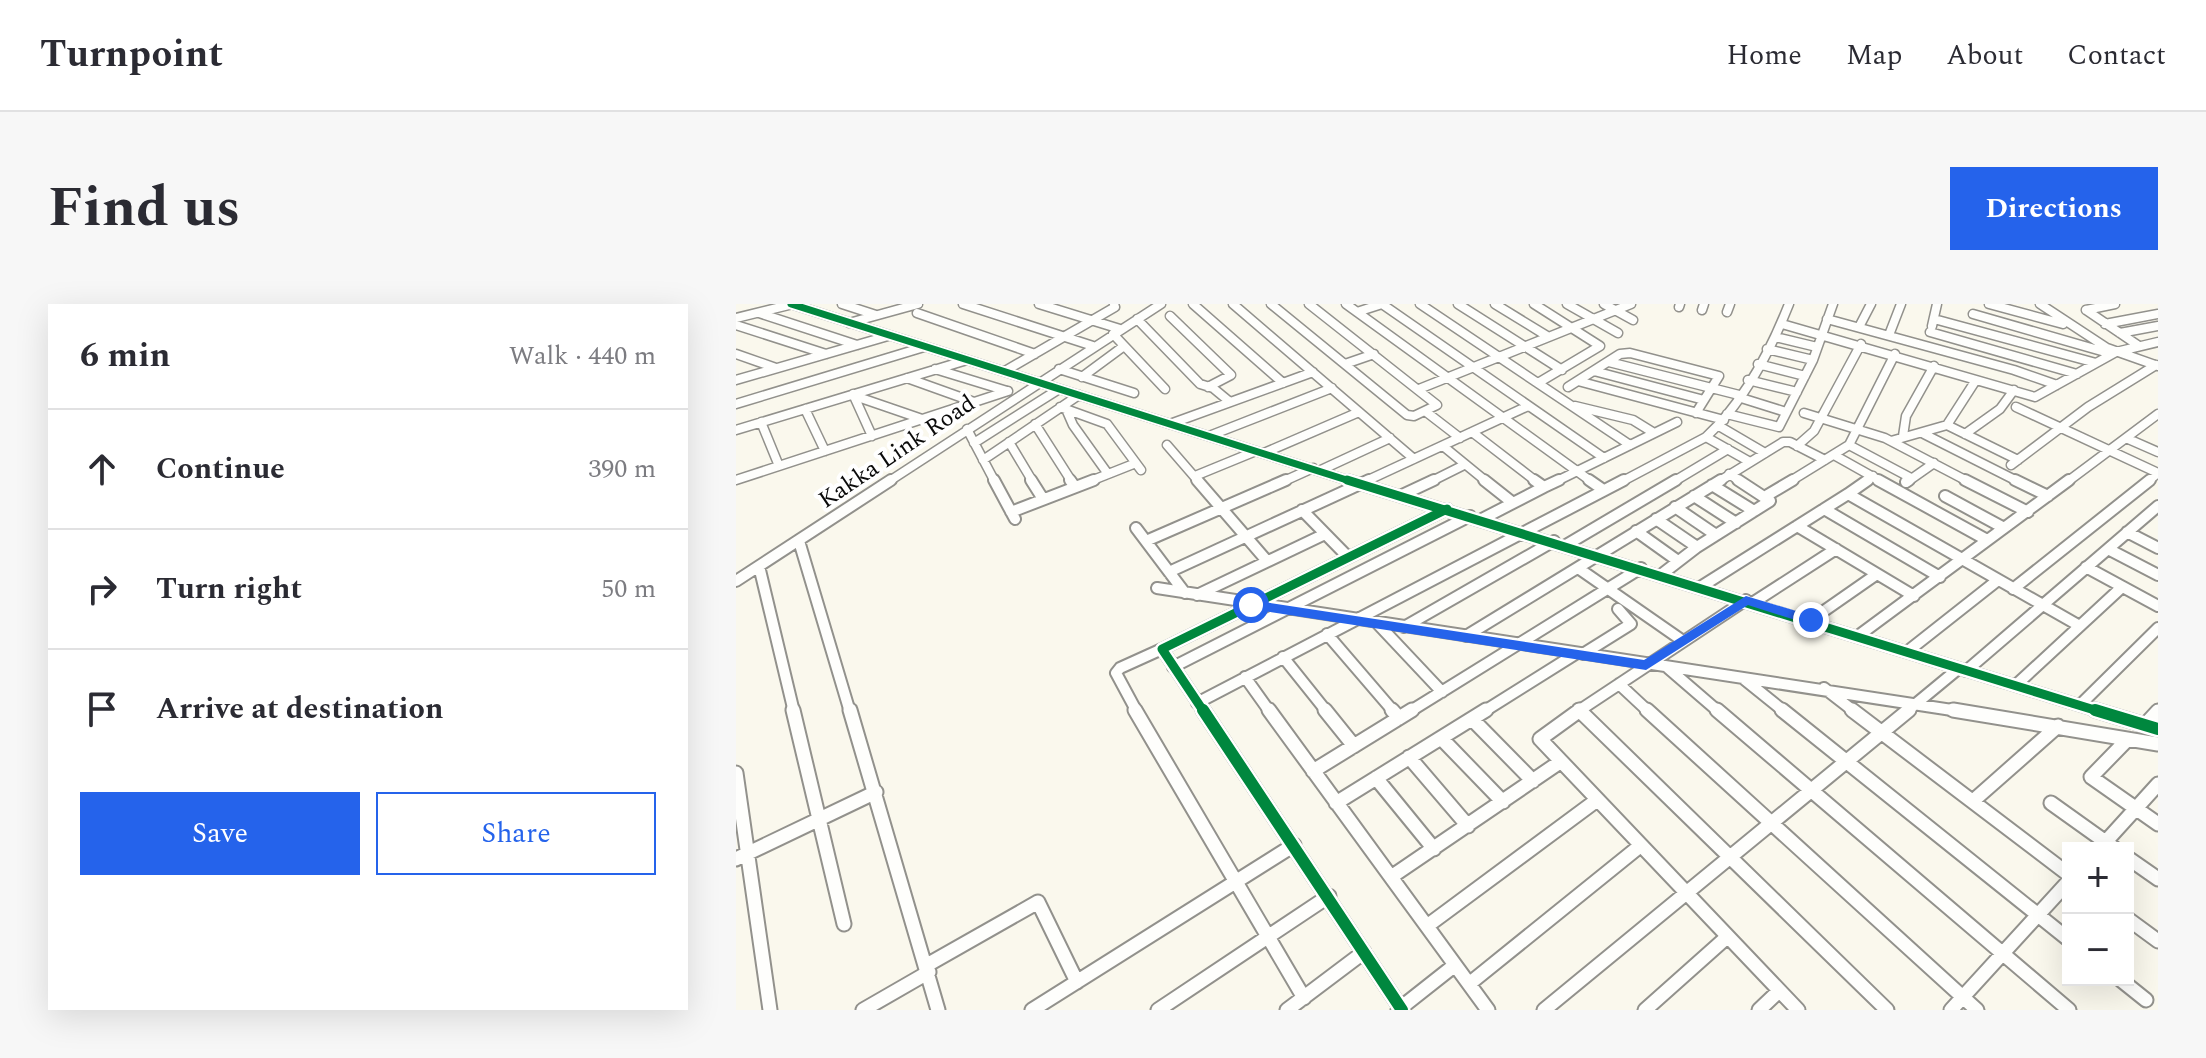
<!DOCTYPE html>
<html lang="en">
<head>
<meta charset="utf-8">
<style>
  body { margin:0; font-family:Spectral,serif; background:#f7f7f7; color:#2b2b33 }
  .controls { position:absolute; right:24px; bottom:24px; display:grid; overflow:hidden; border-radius:0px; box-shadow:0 8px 32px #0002 }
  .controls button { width:72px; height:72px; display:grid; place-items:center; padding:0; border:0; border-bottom:2px solid #e1e1e2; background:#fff; color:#2b2b33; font:40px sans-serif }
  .stop { position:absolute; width:24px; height:24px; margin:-18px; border:6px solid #2563eb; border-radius:50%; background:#fff }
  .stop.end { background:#2563eb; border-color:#fff; box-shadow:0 2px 8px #0008 }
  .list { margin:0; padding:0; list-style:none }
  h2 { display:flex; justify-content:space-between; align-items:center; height:104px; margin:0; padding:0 32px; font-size:34px }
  h2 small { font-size:26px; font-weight:400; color:#7c7c81 }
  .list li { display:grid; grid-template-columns:52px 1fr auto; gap:24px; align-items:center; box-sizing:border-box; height:120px; padding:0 32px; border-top:2px solid #e1e1e2 }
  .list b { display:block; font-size:30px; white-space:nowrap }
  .list em { font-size:26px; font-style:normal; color:#7c7c81 }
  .actions { display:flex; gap:16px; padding:24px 32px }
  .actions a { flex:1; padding:18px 0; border:2px solid #2563eb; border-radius:0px; text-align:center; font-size:28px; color:#2563eb }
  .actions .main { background:#2563eb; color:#fff }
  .icon { flex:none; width:44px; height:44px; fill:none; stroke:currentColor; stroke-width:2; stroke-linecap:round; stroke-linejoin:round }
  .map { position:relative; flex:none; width:1422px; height:706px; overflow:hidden; border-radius:0px }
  header { display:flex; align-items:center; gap:48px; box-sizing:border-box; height:112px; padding:0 40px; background:#fff; border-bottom:2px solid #e1e1e2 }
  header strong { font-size:38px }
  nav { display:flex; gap:44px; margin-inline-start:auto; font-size:28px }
  .intro { display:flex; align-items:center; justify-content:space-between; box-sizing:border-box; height:192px; padding:0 48px }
  h1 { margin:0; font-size:56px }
  .button { padding:20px 36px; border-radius:0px; background:#2563eb; color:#fff; font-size:28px; font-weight:700 }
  main { display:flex; gap:48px; padding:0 48px }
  aside { flex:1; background:#fff; border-radius:0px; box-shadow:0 8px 32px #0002 }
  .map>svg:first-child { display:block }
</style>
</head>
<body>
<header>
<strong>Turnpoint</strong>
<nav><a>Home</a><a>Map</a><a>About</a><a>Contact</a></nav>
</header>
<div class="intro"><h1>Find us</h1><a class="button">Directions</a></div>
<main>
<aside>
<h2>6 min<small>Walk · 440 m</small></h2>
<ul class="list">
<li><svg class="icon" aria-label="ahead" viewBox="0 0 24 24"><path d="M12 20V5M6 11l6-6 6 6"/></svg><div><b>Continue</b></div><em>390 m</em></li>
<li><svg class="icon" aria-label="right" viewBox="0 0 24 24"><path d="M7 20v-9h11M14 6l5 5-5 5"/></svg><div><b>Turn right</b></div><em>50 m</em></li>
<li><svg class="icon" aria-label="arrive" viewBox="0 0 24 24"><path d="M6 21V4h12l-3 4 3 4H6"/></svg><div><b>Arrive at destination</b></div></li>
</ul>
<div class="actions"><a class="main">Save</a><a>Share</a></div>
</aside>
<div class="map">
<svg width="1422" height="706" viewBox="0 0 1422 706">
  <rect width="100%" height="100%" fill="#faf8ed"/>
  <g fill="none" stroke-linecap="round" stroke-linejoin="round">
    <defs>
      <path id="minor-far2" d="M 55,0 L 617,178
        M 106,0 L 140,11
        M 227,0 L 357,42
        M 303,0 L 384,25
        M 457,0 L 547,79
        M 497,0 L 678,155
        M 535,0 L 671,111 L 678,112 L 701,101 L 573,0
        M 610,0 L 856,178
        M 646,0 L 868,154
        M 684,0 L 894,141
        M 722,0 L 826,66
        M 759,0 L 811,32
        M 798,0 L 864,42 L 802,79
        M 831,0 L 882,29
        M 868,0 L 897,16
        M 1253,0 L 1327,20
        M 1304,0 L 1371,44 L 1422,62
        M 943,3 L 944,0
        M 966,6 L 968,0
        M 1350,6 L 1403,42
        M 1350,6 L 1379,0
        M 621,8 L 646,0
        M 991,8 L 994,0
        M 23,9 L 121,41
        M 181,9 L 299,50
        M 1237,10 L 1376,50
        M 434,12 L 495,71 L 472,83
        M 0,14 L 57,0
        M 401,15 L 464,80 L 477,84 L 494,98
        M 1091,15 L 1278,66 L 1321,81
        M 1198,15 L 1360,59
        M 113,19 L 182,0
        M 1046,20 L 1299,93 L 1380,48 L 1422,38
        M 1369,20 L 1422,10
        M 0,21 L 90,50
        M 1196,22 L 1201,0
        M 1123,23 L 1135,0
        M 1194,28 L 1341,70
        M 1384,29 L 1422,22
        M 377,30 L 429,85
        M 1153,31 L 1165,0
        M 1039,33 L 1081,43
        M 1031,45 L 1077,56
        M 0,50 L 40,64
        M 873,58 L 1003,91
        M 609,60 L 638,50
        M 1022,60 L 1069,72
        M 199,65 L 271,87
        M 323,65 L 398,89
        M 269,67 L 379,3 L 378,0
        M 858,67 L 968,96
        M 346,73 L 388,42
        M 171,74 L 238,98
        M 0,76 L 152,32
        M 1012,76 L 1061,88
        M 842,77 L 988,116
        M 832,83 L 884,50 L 894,49 L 983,72 L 960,109
        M 683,85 L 895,0
        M 117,90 L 136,132
        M 119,92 L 186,115
        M 1002,93 L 1050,108
        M 0,100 L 188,43
        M 839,102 L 897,116 L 918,129
        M 324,103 L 371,120 L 405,166
        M 1280,103 L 1422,169 L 1411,178
        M 69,105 L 89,147
        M 330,105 L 337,121 L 372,170
        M 689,107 L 724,134
        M 1068,109 L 1149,134 L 1233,178
        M 991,110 L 1043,123 L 1077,56 L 1097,0
        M 25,118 L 43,162
        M 299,120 L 336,178
        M 434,120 L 577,68
        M 1211,121 L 1282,156
        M 983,122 L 1029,149
        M 231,125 L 259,178
        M 0,126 L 231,56
        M 736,128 L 801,178
        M 1188,130 L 1283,178
        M 1229,130 L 1264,105 L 1278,86
        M 473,132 L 596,84
        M 1167,132 L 1170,112 L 1198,62
        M 970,133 L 1014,158
        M 1390,134 L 1422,148
        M 1155,137 L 1211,121 L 1240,76
        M 273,138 L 297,178
        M 238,139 L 323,85
        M 431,141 L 463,178
        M 1113,141 L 1175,174
        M 707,142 L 751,178
        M 1061,142 L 1078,127 L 1125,40
        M 528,149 L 623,108
        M 1098,151 L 1146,178
        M 247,156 L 343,91
        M 1275,161 L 1352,103 L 1420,61
        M 585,166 L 654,134
        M 993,170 L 1005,178
        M 459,172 L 520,147
        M 0,176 L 272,87
        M 152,178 L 425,0
        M 352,178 L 400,159
        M 546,178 L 577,164
        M 628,178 L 792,102
        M 694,178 L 728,161
        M 819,178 L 941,118
        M 885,178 L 970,133 C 1008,98 1034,48 1053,0
        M 937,178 L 992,145
        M 982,178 L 1047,138 L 1054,138 L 1089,156
        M 1053,178 L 1113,141 L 1159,50
        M 1129,178 L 1137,172
        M 1171,178 L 1198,159
        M 1331,178 L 1422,110"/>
      <path id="minor-far1" d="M 258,176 L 279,215
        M 295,176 L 307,195
        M 334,176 L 339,183
        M 461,176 L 531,257
        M 611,176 L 1365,408
        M 748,176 L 777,199
        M 853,176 L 866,185
        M 1142,176 L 1251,236
        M 1229,176 L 1292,208
        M 1279,176 L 1312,192
        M 1170,178 L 1173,176
        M 976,181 L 1018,207
        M 808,183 L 823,176
        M 1112,190 L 1132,176
        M 666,191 L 698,176
        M 958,192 L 1000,219
        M 1030,192 L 1057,176
        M 1209,192 L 1268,224
        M 939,203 L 980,231
        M 1088,205 L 1204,273
        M 566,206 L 612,253
        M 275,208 L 358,176
        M 746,215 L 808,183 L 798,176
        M 920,215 L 961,243
        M 1061,222 L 1178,292
        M 400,224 L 449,289
        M 900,227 L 942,257
        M 1391,228 L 1422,244
        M 63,237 L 114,408
        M 410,237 L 550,176
        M 830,241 L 940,176
        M 1372,245 L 1422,271
        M 23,262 L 58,408
        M 1350,263 L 1422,302
        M 842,264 L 947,337
        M 433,268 L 633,176
        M 926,270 L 961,243 L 1034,197 L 1002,176
        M 0,277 L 155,176
        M 966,282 L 1112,190 L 1342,321
        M 421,284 L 1229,408
        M 1277,285 L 1414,176
        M 461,291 L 589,230
        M 1018,298 L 1100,245
        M 1075,316 L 1141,270
        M 641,319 L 706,388
        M 668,323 L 818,237
        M 591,330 L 658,408
        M 730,332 L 985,176
        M 1122,332 L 1333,176
        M 1172,347 L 1262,276
        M 847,350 L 895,320 L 882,305
        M 547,353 L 591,408
        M 437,363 L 734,212
        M 932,364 L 983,408
        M 1230,367 L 1422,202
        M 509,373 L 534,408
        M 1008,375 L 1049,408
        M 883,380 L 913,408
        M 1280,381 L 1386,283
        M 1088,384 L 1119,408
        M 461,399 L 888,176
        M 1344,401 L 1422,324
        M 401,408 L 380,369 L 384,364 L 426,345
        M 468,408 L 426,345 L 711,205
        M 673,408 L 905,264
        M 747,408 L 841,349
        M 841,408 L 1010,296
        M 1170,408 L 1222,365"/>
      <path id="minor" d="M 57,406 L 108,620
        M 114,406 L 202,706
        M 399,406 L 568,694
        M 467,406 L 666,706
        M 533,406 L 752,706
        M 589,406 L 618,442
        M 656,406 L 663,414
        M 843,406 L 1151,706
        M 844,406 L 804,435 L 1062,706
        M 911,406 L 1241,706
        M 981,406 L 1333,706
        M 1046,406 L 1332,635
        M 1116,406 L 1332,570
        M 1217,406 L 1422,440
        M 1359,406 L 1422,425
        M 736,415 L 797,477
        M 1409,421 L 1422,407
        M 705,434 L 767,498
        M 1392,435 L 1355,473 L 1422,520
        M 673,453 L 732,522
        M 577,467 L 676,406
        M 0,469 L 34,706
        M 640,474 L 698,545
        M 1237,497 L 1322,422
        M 600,499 L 750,406
        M 1315,499 L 1378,544
        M 1364,544 L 1422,480
        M 1392,554 L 1422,575
        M 0,555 L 140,488
        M 655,573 L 824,458
        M 1392,615 L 1422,637
        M 691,622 L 861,496
        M 191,661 L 302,598 L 341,678
        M 1385,676 L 1410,696
        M 733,680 L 904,542
        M 127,706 L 193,668
        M 296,706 L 558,541
        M 422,706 L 593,592
        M 551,706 L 628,648
        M 662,706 L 719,661
        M 808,706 L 1173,406
        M 909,706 L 991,633
        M 1023,706 L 1043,687
        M 1215,706 L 1332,578"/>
    </defs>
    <use href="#minor-far2" stroke="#92918c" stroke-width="11"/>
    <use href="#minor-far1" stroke="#92918c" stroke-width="14"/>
    <use href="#minor" stroke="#92918c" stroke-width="17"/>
    <use href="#minor-far2" stroke="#fefefc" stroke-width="8"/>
    <use href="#minor-far1" stroke="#fefefc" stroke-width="10"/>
    <use href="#minor" stroke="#fefefc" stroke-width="13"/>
    <defs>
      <path id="cycleway-far2" d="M 55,0 L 617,178"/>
      <path id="cycleway-far1" d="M 611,176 L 1365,408
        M 468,408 L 426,345 L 711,205"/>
      <path id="cycleway" d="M 467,406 L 666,706
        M 1359,406 L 1422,425"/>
    </defs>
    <use href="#cycleway-far2" stroke="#fff" stroke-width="11"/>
    <use href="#cycleway-far1" stroke="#fff" stroke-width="14"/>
    <use href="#cycleway" stroke="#fff" stroke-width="17"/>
    <use href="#cycleway-far2" stroke="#00873e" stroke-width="7"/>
    <use href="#cycleway-far1" stroke="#00873e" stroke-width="9"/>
    <use href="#cycleway" stroke="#00873e" stroke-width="12"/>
  </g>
  <path fill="#2563eb" d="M 1010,292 L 1080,313 L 1082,316 L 1075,321 L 1012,301 L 910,366 L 515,305 L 509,301 L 515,296 L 908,356 Z"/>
  <g text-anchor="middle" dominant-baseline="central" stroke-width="8" stroke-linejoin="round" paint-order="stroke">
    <g font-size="24" fill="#0a0a0a" stroke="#fff">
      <text transform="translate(161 148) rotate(-34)">Kakka Link Road</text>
    </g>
  </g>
</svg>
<div class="controls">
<button>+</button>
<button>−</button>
</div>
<div class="stop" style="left:515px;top:301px"></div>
<div class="stop end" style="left:1075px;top:316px"></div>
</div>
</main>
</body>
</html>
